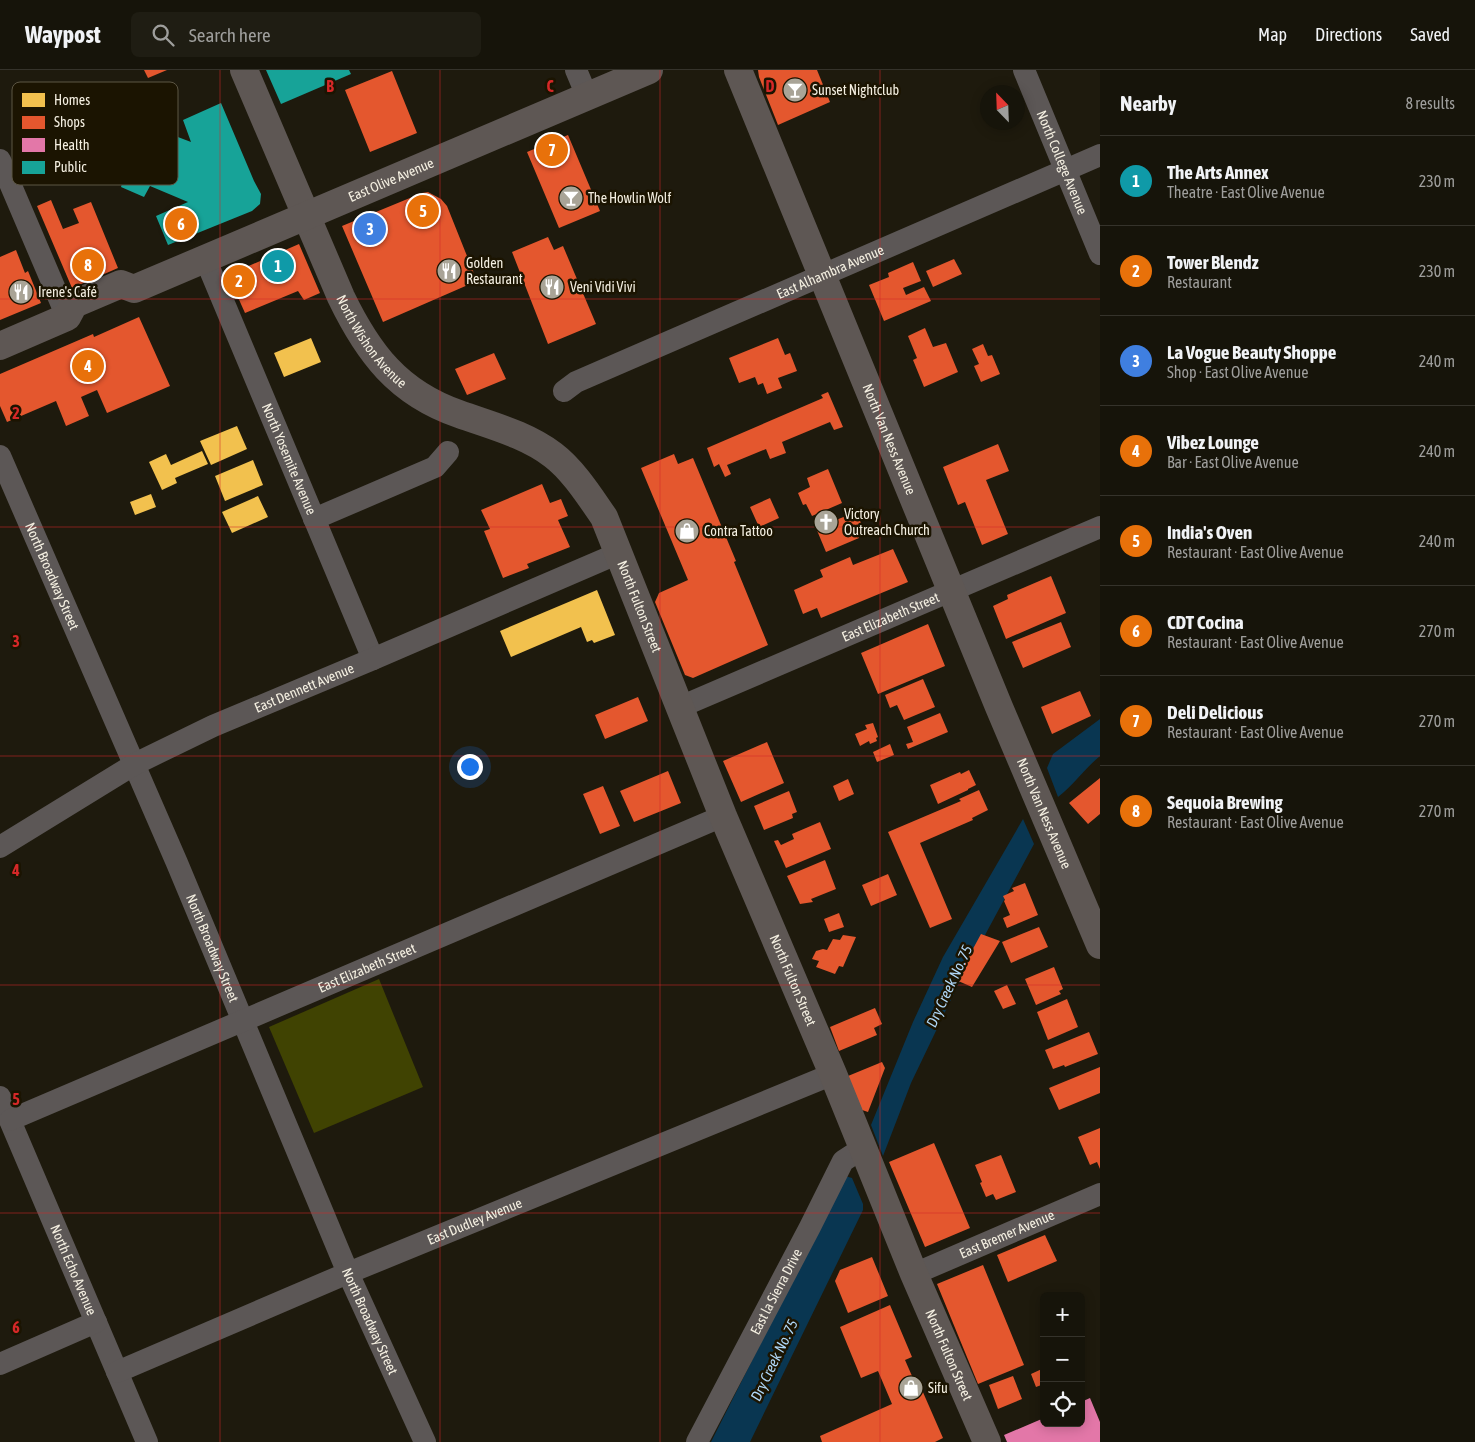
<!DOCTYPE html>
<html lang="en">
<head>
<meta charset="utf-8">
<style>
  body { margin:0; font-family:"Asap Condensed",sans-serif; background:#1f1d13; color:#f1f3f6 }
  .controls { position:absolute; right:15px; bottom:15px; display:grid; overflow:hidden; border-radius:8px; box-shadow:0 2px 12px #0003 }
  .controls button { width:45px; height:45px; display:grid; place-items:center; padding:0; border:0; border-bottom:1px solid #35332b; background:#16140a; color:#f1f3f6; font:25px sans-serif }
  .compass { position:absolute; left:980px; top:15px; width:45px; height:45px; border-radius:50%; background:#16140a; box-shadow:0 2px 12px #0003; rotate:337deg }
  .you { position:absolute; left:469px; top:696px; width:18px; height:18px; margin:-12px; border:4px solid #fff; border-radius:50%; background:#1a73e8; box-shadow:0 0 0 8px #1a73e833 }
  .badge { display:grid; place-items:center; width:32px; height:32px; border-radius:50%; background:#a9a497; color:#fff; font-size:16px; font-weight:700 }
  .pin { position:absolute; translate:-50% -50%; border:2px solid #fff; box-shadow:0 1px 5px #0006 }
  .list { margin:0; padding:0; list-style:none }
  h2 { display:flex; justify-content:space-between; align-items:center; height:65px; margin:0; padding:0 20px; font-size:21px }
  h2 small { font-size:16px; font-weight:400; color:#9e9e9c }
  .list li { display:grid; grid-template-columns:32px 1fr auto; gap:15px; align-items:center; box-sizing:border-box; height:90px; padding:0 20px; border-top:1px solid #35332b }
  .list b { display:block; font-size:19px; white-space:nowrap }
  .list p { margin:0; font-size:16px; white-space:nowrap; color:#9e9e9c }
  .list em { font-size:16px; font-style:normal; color:#9e9e9c }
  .icon { flex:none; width:28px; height:28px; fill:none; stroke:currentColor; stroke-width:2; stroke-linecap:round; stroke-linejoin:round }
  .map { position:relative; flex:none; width:1100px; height:1372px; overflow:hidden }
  header { display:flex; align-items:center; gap:30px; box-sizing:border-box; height:70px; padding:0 25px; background:#16140a; border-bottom:1px solid #35332b }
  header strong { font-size:24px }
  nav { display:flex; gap:28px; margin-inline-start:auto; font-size:18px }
  .search { width:350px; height:45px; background:#1f1d13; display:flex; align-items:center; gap:12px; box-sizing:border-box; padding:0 18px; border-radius:8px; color:#9e9e9c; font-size:19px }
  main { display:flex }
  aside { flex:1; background:#16140a }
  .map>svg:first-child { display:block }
</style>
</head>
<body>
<header>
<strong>Waypost</strong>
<div class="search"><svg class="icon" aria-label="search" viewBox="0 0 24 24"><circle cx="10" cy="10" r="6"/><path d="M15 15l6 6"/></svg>Search here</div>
<nav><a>Map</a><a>Directions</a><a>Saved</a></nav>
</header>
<main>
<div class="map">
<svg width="1100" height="1372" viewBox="0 0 1100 1372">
  <rect width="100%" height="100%" fill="#1e1a0d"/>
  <path fill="#404302" d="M 379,909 L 423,1017 L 314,1063 L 269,957 Z"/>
  <path fill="#093651" d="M 1100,649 L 1100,686 C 1084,699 1074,715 1058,727 L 1047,698 L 1053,684 Z
    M 1023,749 L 1034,774 L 957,917 L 911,1013 L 883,1086 L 871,1055 L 913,952 L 943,887 Z
    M 845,1106 L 852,1108 L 863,1134 L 863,1140 L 750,1372 L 711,1372 Z"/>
  <path fill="#f2c14e" d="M 311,268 L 321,292 L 284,307 L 274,283 Z
    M 237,356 L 247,379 L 211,395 L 200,371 Z
    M 202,381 L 208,394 L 175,408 L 177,413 L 162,420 L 149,392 L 166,384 L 171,395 Z
    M 253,390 L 263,415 L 225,431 L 215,406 Z
    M 151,424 L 156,437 L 135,445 L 130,432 Z
    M 258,426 L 268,447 L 232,463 L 222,442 Z
    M 597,520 L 615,565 L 594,573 L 592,570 L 587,572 L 581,557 L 511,587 L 500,561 Z"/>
  <path fill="#e4572e" d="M 144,0 L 167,0 L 148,8 Z
    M 758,0 L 817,0 L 830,32 L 778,55 L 759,7 Z
    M 392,1 L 417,63 L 370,82 L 345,20 Z
    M 568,65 L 600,141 L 559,158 L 527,82 Z
    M 428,122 L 441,129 L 447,136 L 477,211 L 383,252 L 342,156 L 422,123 Z
    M 51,130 L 63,159 L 79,153 L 73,139 L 91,132 L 118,198 L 72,218 L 37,136 Z
    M 548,167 L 554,180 L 563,176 L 596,254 L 548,274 L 512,182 Z
    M 299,174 L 320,223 L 304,230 L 298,221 L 245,243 L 228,205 Z
    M 16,180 L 25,203 L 28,201 L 41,233 L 0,250 L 0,187 Z
    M 954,189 L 962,204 L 933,217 L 926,201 Z
    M 913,192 L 921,211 L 903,218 L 906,225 L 924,217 L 931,231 L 884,251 L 869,215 L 889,207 L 888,203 Z
    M 139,247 L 170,316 L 107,343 L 97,320 L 81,327 L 89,346 L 66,356 L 56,331 L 7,352 L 0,336 L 0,304 L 86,267 L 93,264 L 94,267 Z
    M 925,258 L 933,277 L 946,273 L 958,302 L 924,317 L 913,290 L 917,288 L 908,266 Z
    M 778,268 L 785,285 L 790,283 L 797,301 L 778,308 L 782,318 L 767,324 L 763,313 L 758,315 L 755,307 L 739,313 L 729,288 Z
    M 983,274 L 988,286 L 992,285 L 1000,304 L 981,312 L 974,296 L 979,294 L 972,279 Z
    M 494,283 L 506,309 L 467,325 L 455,299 Z
    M 828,322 L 843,357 L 834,360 L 830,352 L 782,372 L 786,383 L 770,389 L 766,379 L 727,395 L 731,404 L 725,407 L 719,394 L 714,397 L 707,378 L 823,328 L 821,325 Z
    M 998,374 L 1009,401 L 986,410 L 1008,464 L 982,475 L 965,432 L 958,435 L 943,397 Z
    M 674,384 L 678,394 L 693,388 L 736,491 L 734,492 L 768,575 L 693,608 L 685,605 L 655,532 L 659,523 L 688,510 L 641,398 Z
    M 828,399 L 842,433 L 812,446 L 806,434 L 803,435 L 798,423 L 810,417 L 807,408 Z
    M 542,414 L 550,433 L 561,429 L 568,446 L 558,450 L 570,477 L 527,494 L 529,498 L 503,508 L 484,461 L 490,459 L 481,440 Z
    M 770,428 L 779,448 L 759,457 L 750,437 Z
    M 856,442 L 862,455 L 854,458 L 859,468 L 826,482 L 816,458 Z
    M 893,479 L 908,512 L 821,548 L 817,538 L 803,544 L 794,520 L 823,507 L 820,500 L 850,487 L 853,495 Z
    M 1051,506 L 1066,543 L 1006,569 L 993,536 L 1008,529 L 1007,525 Z
    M 1061,552 L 1071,577 L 1023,598 L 1012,572 Z
    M 928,554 L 945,596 L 878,624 L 861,583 Z
    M 923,609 L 935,637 L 904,650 L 897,635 L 890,638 L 885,625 Z
    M 1080,621 L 1091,646 L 1052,664 L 1041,637 Z
    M 638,627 L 648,651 L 605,669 L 595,645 Z
    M 940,643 L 948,662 L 908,679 L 906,674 L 913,672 L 907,657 Z
    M 873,653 L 878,667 L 876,668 L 877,671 L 870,674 L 869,671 L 860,676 L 855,664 L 867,659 L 865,655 Z
    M 767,672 L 784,713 L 741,732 L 723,691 Z
    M 890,674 L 894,685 L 877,692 L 873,682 Z
    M 969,700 L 976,715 L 968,719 L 968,720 L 938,734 L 930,715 L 960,702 L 961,704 Z
    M 668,701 L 681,733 L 634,752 L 620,721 Z
    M 1100,708 L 1100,744 L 1088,754 L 1069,733 Z
    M 848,709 L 854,724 L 839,731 L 833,716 Z
    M 603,716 L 620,756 L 600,764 L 583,724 Z
    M 979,720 L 988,740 L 972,748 L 973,750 L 920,773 L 952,849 L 930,858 L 888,762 L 961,731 L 959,729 Z
    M 789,721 L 797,742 L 792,744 L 793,748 L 764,760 L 754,736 Z
    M 820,752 L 831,779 L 786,798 L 774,771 L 778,770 L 781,775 L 794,769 L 792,764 Z
    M 825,790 L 836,819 L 811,829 L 813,832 L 800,834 L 787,806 Z
    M 888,804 L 897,825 L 871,836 L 862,815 Z
    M 1025,813 L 1038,845 L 1007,858 L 1003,848 L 1010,845 L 1004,831 L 1005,830 L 1003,826 L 1014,821 L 1012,818 Z
    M 839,843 L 844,857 L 829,862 L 824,849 Z
    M 1039,857 L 1048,877 L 1011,893 L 1002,872 Z
    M 981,864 L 1000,871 L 972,917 L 956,910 Z
    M 843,865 L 856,867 L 843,897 L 839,896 L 835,904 L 816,897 L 819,891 L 812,889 L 816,881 L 823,879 L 827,880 L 833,869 L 840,870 Z
    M 1054,897 L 1063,919 L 1059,921 L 1061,924 L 1036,935 L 1025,909 Z
    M 1007,915 L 1016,934 L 1003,939 L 994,921 Z
    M 1067,929 L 1078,957 L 1048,970 L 1037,942 Z
    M 875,938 L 882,954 L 874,958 L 877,965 L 839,981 L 830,957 Z
    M 1089,962 L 1098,984 L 1065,997 L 1064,995 L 1053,999 L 1045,980 Z
    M 882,992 L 885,998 L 868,1042 L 862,1040 L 848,1006 Z
    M 1100,997 L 1100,1023 L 1059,1040 L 1049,1018 Z
    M 1100,1058 L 1100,1099 L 1097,1092 L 1090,1095 L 1078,1067 Z
    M 934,1073 L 970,1158 L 925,1177 L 889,1092 Z
    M 1001,1085 L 1016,1122 L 996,1130 L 993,1124 L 986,1127 L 980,1113 L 982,1112 L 975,1095 Z
    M 1045,1165 L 1057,1191 L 1008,1212 L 997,1185 Z
    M 872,1187 L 888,1226 L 848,1243 L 835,1211 L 840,1200 Z
    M 983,1195 L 1024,1295 L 978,1314 L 937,1214 Z
    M 890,1235 L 912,1287 L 905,1290 L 919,1322 L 922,1320 L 943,1368 L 935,1372 L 822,1372 L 820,1366 L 892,1334 L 878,1301 L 861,1308 L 840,1257 Z
    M 1044,1298 L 1044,1314 L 1036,1317 L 1031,1304 Z
    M 1013,1306 L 1022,1329 L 998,1339 L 989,1315 Z"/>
  <path fill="#e377a8" d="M 1090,1328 L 1100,1352 L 1100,1372 L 1007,1372 L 1004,1365 L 1044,1348 L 1044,1353 L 1081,1353 L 1081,1332 Z"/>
  <path fill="#17a398" d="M 266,0 L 349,0 L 351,4 L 281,34 Z
    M 221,33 L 254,111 L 261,124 L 260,134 L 252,141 L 168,175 L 156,146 L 188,132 L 150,116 L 144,127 L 121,117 L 124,106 L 122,106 L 142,59 L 149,56 L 191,72 L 183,50 Z"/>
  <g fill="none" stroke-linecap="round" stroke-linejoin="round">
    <g stroke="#5c5756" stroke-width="22">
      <path d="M 576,0 L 587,26"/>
      <path id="s1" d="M 1024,0 L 1100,184"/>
      <path d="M 0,90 L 67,247"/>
      <path id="s2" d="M 205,188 L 373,589"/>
      <path id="s3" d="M 564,321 L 576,312 L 1100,85"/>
      <path id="s4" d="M 0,386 L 177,793 L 348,1203 L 425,1372"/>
      <path d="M 314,449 L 435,397 L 448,382"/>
      <path id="s5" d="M 680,637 L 1100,457"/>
      <path id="s6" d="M 0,777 L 135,694 L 213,656 L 373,589 L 619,483"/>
      <path id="s7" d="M 0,1027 L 147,1372"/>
      <path id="s8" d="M 10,1050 L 723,746"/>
      <path id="s9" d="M 914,1204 L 1100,1124"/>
      <path d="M 0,1294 L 96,1252"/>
      <path id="s10" d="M 117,1302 L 348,1203 L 833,1004"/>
      <path id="s11" d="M 697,1372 L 810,1157 L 843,1091 L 863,1078"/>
    </g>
    <g stroke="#5e5754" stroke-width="28">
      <path id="s12" d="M 244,0 L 341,227 C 368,283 398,323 459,344 C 492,356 525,364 553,385 C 573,400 590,427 604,447 L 723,746 L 833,1004 L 914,1204 L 987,1372"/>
      <path id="s13" d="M 738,0 L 999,637 L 1100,875"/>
      <path id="s14" d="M 0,276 L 67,247 L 74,234 L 121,214 L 134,219 L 649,0"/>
    </g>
  </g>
  <path fill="none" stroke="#d62828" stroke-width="1" stroke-opacity="0.55" d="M 220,0 L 220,1372M 440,0 L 440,1372M 660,0 L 660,1372M 880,0 L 880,1372M 0,229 L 1100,229M 0,457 L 1100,457M 0,686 L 1100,686M 0,915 L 1100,915M 0,1143 L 1100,1143"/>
  <defs>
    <symbol id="bar-disc" viewBox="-11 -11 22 22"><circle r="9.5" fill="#a9a497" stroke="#1b1401"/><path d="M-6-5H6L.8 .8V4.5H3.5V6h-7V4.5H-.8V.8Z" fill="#fff"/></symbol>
    <symbol id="restaurant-disc" viewBox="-11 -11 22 22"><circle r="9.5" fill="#a9a497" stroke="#1b1401"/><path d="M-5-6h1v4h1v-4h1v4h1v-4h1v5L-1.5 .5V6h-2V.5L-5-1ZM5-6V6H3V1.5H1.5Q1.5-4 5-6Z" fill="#fff"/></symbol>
    <symbol id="church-disc" viewBox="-11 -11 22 22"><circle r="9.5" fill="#a9a497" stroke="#1b1401"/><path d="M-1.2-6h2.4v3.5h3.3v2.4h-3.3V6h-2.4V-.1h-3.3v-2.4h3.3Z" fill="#fff"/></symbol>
    <symbol id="shop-disc" viewBox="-11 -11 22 22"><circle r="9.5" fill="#a9a497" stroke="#1b1401"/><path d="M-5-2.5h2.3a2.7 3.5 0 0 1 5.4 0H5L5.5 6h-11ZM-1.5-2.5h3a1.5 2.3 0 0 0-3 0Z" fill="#fff"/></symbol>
  </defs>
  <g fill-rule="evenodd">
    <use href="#bar-disc" x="781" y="6" width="28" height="28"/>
    <use href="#bar-disc" x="557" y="114" width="28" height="28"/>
    <use href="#restaurant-disc" x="435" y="187" width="28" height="28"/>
    <use href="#restaurant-disc" x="538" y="203" width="28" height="28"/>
    <use href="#restaurant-disc" x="7" y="208" width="28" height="28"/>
    <use href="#church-disc" x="812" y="438" width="28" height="28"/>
    <use href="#shop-disc" x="673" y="447" width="28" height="28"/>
    <use href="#shop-disc" x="897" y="1304" width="28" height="28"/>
  </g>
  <g text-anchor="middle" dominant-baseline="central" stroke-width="5" stroke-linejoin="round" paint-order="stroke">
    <g font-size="14" fill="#f4efe1" stroke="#1b1401" text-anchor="start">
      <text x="812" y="20">Sunset Nightclub</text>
      <text x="588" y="128">The Howlin Wolf</text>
      <text x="466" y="193">Golden<tspan x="466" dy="16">Restaurant</tspan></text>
      <text x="570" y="217">Veni Vidi Vivi</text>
      <text x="38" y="222">Irene's Café</text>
      <text x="844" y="444">Victory<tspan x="844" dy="16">Outreach Church</tspan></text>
      <text x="704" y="461">Contra Tattoo</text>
      <text x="928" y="1318">Sifu</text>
    </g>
    <g font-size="14" fill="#f4efe1" stroke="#1b1401">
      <text stroke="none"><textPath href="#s1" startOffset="100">North College Avenue</textPath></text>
      <text stroke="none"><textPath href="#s14" startOffset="432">East Olive Avenue</textPath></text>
      <text stroke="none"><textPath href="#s3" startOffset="292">East Alhambra Avenue</textPath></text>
      <text stroke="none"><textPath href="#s12" startOffset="301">North Wishon Avenue</textPath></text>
      <text stroke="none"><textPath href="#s13" startOffset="399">North Van Ness Avenue</textPath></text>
      <text stroke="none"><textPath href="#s2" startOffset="218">North Yosemite Avenue</textPath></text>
      <text stroke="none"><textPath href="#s4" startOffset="131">North Broadway Street</textPath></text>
      <text stroke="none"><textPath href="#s12" startOffset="698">North Fulton Street</textPath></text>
      <text stroke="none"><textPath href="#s5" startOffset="229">East Elizabeth Street</textPath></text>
      <text stroke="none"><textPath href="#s6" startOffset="344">East Dennett Avenue</textPath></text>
      <text stroke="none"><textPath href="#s13" startOffset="804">North Van Ness Avenue</textPath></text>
      <text stroke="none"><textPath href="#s4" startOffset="536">North Broadway Street</textPath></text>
      <text stroke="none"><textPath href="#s8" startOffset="388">East Elizabeth Street</textPath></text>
      <text stroke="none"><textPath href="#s12" startOffset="1102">North Fulton Street</textPath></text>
      <text stroke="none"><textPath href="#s10" startOffset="388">East Dudley Avenue</textPath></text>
      <text stroke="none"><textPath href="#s9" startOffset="101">East Bremer Avenue</textPath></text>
      <text stroke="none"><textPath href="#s7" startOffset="188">North Echo Avenue</textPath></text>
      <text stroke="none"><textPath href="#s11" startOffset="170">East la Sierra Drive</textPath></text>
      <text stroke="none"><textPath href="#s4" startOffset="941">North Broadway Street</textPath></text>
      <text stroke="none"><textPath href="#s12" startOffset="1508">North Fulton Street</textPath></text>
    </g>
    <g font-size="15" font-style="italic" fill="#afd7f7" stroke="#1b1401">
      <text transform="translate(949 916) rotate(-65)">Dry Creek No. 75</text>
      <text transform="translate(774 1290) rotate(-64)">Dry Creek No. 75</text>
    </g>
  </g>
  <rect x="12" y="12" width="166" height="103" rx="8" fill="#1b1401" stroke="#5c5644" stroke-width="1"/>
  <rect x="22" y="23" width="23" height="14" fill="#f2c14e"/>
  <rect x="22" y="46" width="23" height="13" fill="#e4572e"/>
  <rect x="22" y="68" width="23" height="14" fill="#e377a8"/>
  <rect x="22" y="91" width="23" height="13" fill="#17a398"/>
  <g font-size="14" fill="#f4efe1">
    <text x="54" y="35">Homes</text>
    <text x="54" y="57">Shops</text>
    <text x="54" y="80">Health</text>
    <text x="54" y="102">Public</text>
  </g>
  <g font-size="16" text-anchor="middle" font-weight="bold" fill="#d62828" stroke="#1b1401" stroke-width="5" stroke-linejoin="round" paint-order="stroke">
    <text x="330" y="22">B</text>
    <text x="550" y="22">C</text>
    <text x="770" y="22">D</text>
    <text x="16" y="349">2</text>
    <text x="16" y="577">3</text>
    <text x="16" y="806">4</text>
    <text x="16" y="1035">5</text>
    <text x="16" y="1263">6</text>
  </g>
</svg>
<div class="controls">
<button>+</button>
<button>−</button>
<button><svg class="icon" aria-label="locate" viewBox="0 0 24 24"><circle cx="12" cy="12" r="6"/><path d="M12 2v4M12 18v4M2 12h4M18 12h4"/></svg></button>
</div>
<svg class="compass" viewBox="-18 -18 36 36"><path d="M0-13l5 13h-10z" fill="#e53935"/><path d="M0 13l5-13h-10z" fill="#9e9e9c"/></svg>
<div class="you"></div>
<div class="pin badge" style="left:278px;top:196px;background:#0f9aa8">1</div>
<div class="pin badge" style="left:239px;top:211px;background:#e8710a">2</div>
<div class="pin badge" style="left:370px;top:159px;background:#3f7fe0">3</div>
<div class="pin badge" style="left:88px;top:296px;background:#e8710a">4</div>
<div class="pin badge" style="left:423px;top:141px;background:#e8710a">5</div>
<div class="pin badge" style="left:181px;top:154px;background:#e8710a">6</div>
<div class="pin badge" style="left:552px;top:80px;background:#e8710a">7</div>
<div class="pin badge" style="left:88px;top:195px;background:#e8710a">8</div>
</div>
<aside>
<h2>Nearby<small>8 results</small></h2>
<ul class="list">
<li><span class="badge" style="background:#0f9aa8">1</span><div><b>The Arts Annex</b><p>Theatre · East Olive Avenue</p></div><em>230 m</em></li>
<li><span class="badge" style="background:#e8710a">2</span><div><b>Tower Blendz</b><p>Restaurant</p></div><em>230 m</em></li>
<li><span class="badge" style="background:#3f7fe0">3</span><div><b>La Vogue Beauty Shoppe</b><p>Shop · East Olive Avenue</p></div><em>240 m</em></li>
<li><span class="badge" style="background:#e8710a">4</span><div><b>Vibez Lounge</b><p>Bar · East Olive Avenue</p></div><em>240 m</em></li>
<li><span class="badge" style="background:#e8710a">5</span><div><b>India's Oven</b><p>Restaurant · East Olive Avenue</p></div><em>240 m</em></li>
<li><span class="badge" style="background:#e8710a">6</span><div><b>CDT Cocina</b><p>Restaurant · East Olive Avenue</p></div><em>270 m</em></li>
<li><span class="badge" style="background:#e8710a">7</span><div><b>Deli Delicious</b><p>Restaurant · East Olive Avenue</p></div><em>270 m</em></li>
<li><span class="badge" style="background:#e8710a">8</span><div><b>Sequoia Brewing</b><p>Restaurant · East Olive Avenue</p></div><em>270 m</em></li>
</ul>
</aside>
</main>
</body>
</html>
